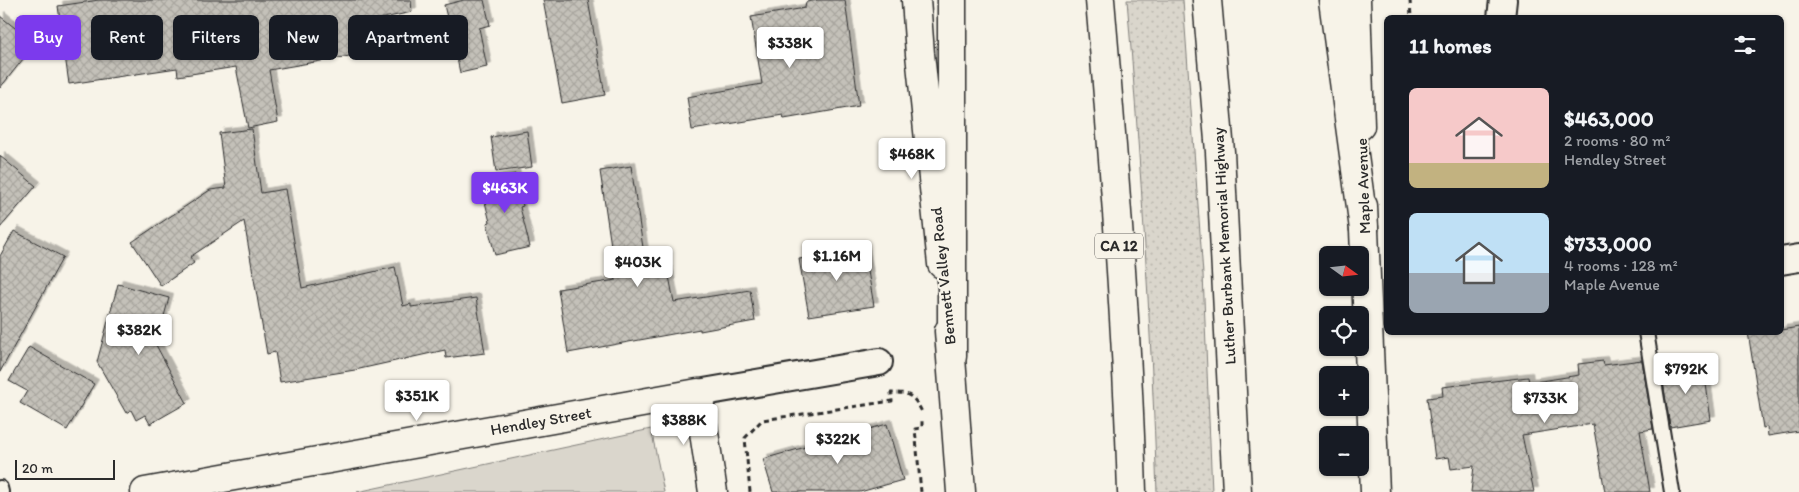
<!DOCTYPE html>
<html lang="en">
<head>
<meta charset="utf-8">
<style>
  body { margin:0; font-family:Itim,sans-serif; background:#242831; color:#f1f3f6; height:100vh; display:flex; flex-direction:column; font-size:19px; white-space:nowrap }
  * { box-sizing:border-box; margin:0 }
  p { font-size:16px; color:#9ea1a6 }
  .icon { flex:none; width:28px; height:28px; fill:none; stroke:currentColor; stroke-width:2; stroke-linecap:round; stroke-linejoin:round }
  .map { position:relative; flex:1; overflow:hidden }
  .side { position:absolute; left:1384px; top:15px; width:400px; height:320px; display:flex; flex-direction:column; background:#171b24; border-radius:8px; box-shadow:0 1px 4px #0004 }
  .side>* { flex:none }
  .top-card { position:absolute; left:15px; top:15px; width:475px; height:45px; display:flex; gap:10px }
  .needle { width:32px; rotate:105deg }
  .controls { position:absolute; left:1319px; top:246px; display:grid; gap:10px }
  .controls a { display:grid; place-items:center; width:50px; height:50px; border-radius:8px; background:#171b24; box-shadow:0 1px 4px #0004; font-size:25px }
  .scale { position:absolute; left:15px; bottom:12px; width:100px; box-sizing:border-box; padding-left:5px; border:2px solid #2b2b2b; border-top:0; font-size:14px; line-height:18px; white-space:nowrap; color:#2b2b2b; -webkit-text-stroke:4px #f7f3e8; paint-order:stroke }
  .price { position:absolute; translate:-50% -42px; padding:0 11px; border-radius:5px; background:#fff; color:#222; font-size:16px; line-height:32px; filter:drop-shadow(0 1px 2px #0008) }
  .price::after { content:''; position:absolute; left:50%; top:30px; width:15px; height:11px; margin-left:-8px; background:inherit; clip-path:polygon(0 0,100% 0,50% 100%) }
  .price.selected { background:#7c3aed; color:#fff }
  ul { padding:0; list-style:none }
  li { display:flex; align-items:center; gap:15px; height:125px; padding:0 25px }
  li span { display:grid; place-items:center; flex:none; width:140px; height:100px; border-radius:8px; color:#555 }
  li>.icon { margin-inline-start:auto }
  span .icon { width:60px; height:60px; fill:#fffc; stroke-width:1 }
  li b { font-size:21px }
  h2 { display:flex; justify-content:space-between; align-items:center; height:60px; padding:0 25px; font-size:21px }
  .pill { padding:0 18px; border-radius:8px; background:#171b24; box-shadow:0 1px 4px #0004; font-size:18px; line-height:45px }
  .pill.selected { background:#7c3aed; color:#fff }
  .map>svg:first-child { display:block }
</style>
</head>
<body>
<div class="map">
<svg width="1799" height="492" viewBox="0 0 1799 492">
  <defs>
    <pattern id="grass-dots" width="8" height="8" patternUnits="userSpaceOnUse" patternTransform="scale(1.25)"><rect width="8" height="8" fill="#dad6cc"/><path d="M2 2h.1M6 6h.1" fill="none" stroke="#bbb8af" stroke-width="1.8" stroke-linecap="round"/></pattern>
    <pattern id="building-cross-hatch" width="8" height="8" patternUnits="userSpaceOnUse" patternTransform="scale(1.25)"><rect width="8" height="8" fill="#c4c1b9"/><path d="M0 0l8 8M0 8l8-8" fill="none" stroke="#a9a69f"/></pattern>
    <filter id="shadow"><feDropShadow dx="4.5" dy="-4.5" stdDeviation="0" flood-color="#0004"/></filter>
  </defs>
  <rect width="100%" height="100%" fill="#f7f3e8"/>
  <filter id="ink" filterUnits="userSpaceOnUse"><feTurbulence type="fractalNoise" baseFrequency=".02" numOctaves="2"/><feDisplacementMap in="SourceGraphic" scale="10" xChannelSelector="R" yChannelSelector="G"/><feConvolveMatrix kernelMatrix="1 2 1 2 8 2 1 2 1" color-interpolation-filters="sRGB"/></filter>
  <g filter="url(#ink)">
    <path fill="url(#grass-dots)" stroke="#82807c" d="M1127,0H1183L1203,274L1212,492H1157C1151,328 1141,164 1127,0Z"/>
    <path fill="#dad6cc" stroke="#82807c" d="M651,429L664,492H357Z"/>
    <g fill="url(#building-cross-hatch)" stroke="#2b2b2b" filter="url(#shadow)">
      <path d="M99,0H411L412,12L356,24L361,54L269,70L278,122L248,128L236,67L178,76L177,68L69,84L58,6Z"/>
      <path d="M464,0H484L490,25L479,28L487,67L460,73L452,34H451L444,5Z"/>
      <path d="M543,0H588L605,95L562,103Z"/>
      <path d="M818,0H845L859,106L784,119L783,115L692,130L687,97L762,84L751,17L805,8L806,2Z"/>
      <path d="M0,16L35,44L0,88Z"/>
      <path d="M252,129L261,193L285,189L302,288L395,267L403,306L411,304V307L476,298L485,353L446,358L445,350L355,370L280,382L275,352L267,354L244,221L190,257L194,263L161,286L132,242L210,190L226,188L219,133Z"/>
      <path d="M527,131L532,167L496,172L491,137Z"/>
      <path d="M0,156L36,186L0,228Z"/>
      <path d="M631,166L647,275L668,271L674,302L750,290L755,321L700,331V329L568,353L558,289L616,280L600,171Z"/>
      <path d="M515,174L523,206L520,207L530,247L495,255L487,223L490,222L480,182Z"/>
      <path d="M14,231L63,257L0,372V256Z"/>
      <path d="M864,248L874,306L809,316L799,259Z"/>
      <path d="M118,284L169,298L156,345L187,403L150,424L145,415L136,420L131,410L126,413L97,362Z"/>
      <path d="M1799,327V431L1768,436L1767,427L1763,428L1748,332H1781V330Z"/>
      <path d="M29,347L94,384L67,430L20,403L27,391L9,381Z"/>
      <path d="M1642,360L1653,429L1640,431L1650,492H1605L1593,424L1522,435L1534,492H1471L1474,466L1451,469L1449,457L1435,459L1427,398L1443,396L1442,387L1528,377L1529,383L1579,375L1578,364L1603,361L1604,365Z"/>
      <path d="M1693,364L1694,371L1704,370L1711,420L1670,427L1661,368Z"/>
      <path d="M887,424L903,480L860,492H773L763,459Z"/>
    </g>
    <g fill="none" stroke-linecap="round" stroke-linejoin="round">
      <defs>
        <g id="lane">
          <path d="M1646,332L1672,492"/>
          <path d="M0,488L1,492"/>
        </g>
        <g id="street">
          <path d="M1501,18L1503,0"/>
          <path d="M1781,261L1799,258"/>
          <path d="M698,393L879,362"/>
        </g>
        <g id="secondary">
          <path d="M916,0L920,54L942,264"/>
          <path d="M1356,0L1360,126"/>
          <path d="M1363,206L1375,492"/>
          <path d="M949,331L961,492"/>
          <path d="M145,492L698,393L713,492"/>
        </g>
        <g id="highway">
          <path d="M1100,0C1114,164 1127,328 1132,492"/>
          <path d="M1207,0L1220,152L1237,492"/>
          <path d="M1333,0L1364,229"/>
          <path d="M952,356V0"/>
        </g>
      </defs>
      <use href="#lane" stroke="#2b2b2b" stroke-width="18"/>
      <use href="#street" stroke="#2b2b2b" stroke-width="30"/>
      <use href="#secondary" stroke="#2b2b2b" stroke-width="31"/>
      <use href="#highway" stroke="#2b2b2b" stroke-width="31"/>
      <g stroke="#2b2b2b" stroke-width="3" stroke-dasharray="5 4" stroke-linecap="butt">
        <path d="M1410,0L1411,18"/>
        <path d="M750,492L745,438L762,420L892,401L891,393C909,392 914,396 922,412"/>
        <path d="M921,492L915,429L922,428V421"/>
      </g>
      <use href="#lane" stroke="#f7f3e8" stroke-width="14"/>
      <use href="#street" stroke="#f7f3e8" stroke-width="26"/>
      <use href="#secondary" stroke="#f7f3e8" stroke-width="28"/>
      <use href="#highway" stroke="#f7f3e8" stroke-width="28"/>
    </g>
  </g>
  <g text-anchor="middle" dominant-baseline="central" stroke-width="4" stroke-linejoin="round" paint-order="stroke">
    <rect fill="#f7f3e8" stroke="#686764" stroke-width="1" x="1095" y="233.5" width="48" height="25" rx="4"/>
    <g font-size="15" font-weight="bold" fill="#2b2b2b">
      <text x="1119" y="246">CA 12</text>
    </g>
    <g font-size="16" fill="#2b2b2b" stroke="#f7f3e8">
      <text transform="translate(1363 186) rotate(-92)">Maple Avenue</text>
      <text transform="translate(1224 246) rotate(-93)">Luther Burbank Memorial Highway</text>
      <text transform="translate(943 276) rotate(-96)">Bennett Valley Road</text>
      <text transform="translate(541 421) rotate(-10)">Hendley Street</text>
    </g>
  </g>
</svg>
<div class="controls">
<a><svg class="needle" viewBox="-14 -14 28 28"><path d="M0-13l5 13h-10z" fill="#e53935"/><path d="M0 13l5-13h-10z" fill="#9ea1a6"/></svg></a>
<a><svg class="icon" aria-label="locate" viewBox="0 0 24 24"><circle cx="12" cy="12" r="6"/><path d="M12 2v4M12 18v4M2 12h4M18 12h4"/></svg></a>
<a>+</a>
<a>−</a>
</div>
<div class="scale">20 m</div>
<b class="price" style="left:790px;top:69px">$338K</b>
<b class="price" style="left:912px;top:180px">$468K</b>
<b class="price selected" style="left:505px;top:214px">$463K</b>
<b class="price" style="left:837px;top:282px">$1.16M</b>
<b class="price" style="left:638px;top:288px">$403K</b>
<b class="price" style="left:139px;top:356px">$382K</b>
<b class="price" style="left:1686px;top:395px">$792K</b>
<b class="price" style="left:417px;top:422px">$351K</b>
<b class="price" style="left:1545px;top:424px">$733K</b>
<b class="price" style="left:684px;top:446px">$388K</b>
<b class="price" style="left:838px;top:465px">$322K</b>
<div class="top-card">
<a class="pill selected">Buy</a>
<a class="pill">Rent</a>
<a class="pill">Filters</a>
<a class="pill">New</a>
<a class="pill">Apartment</a>
</div>
<section class="side">
<h2>11 homes<svg class="icon" aria-label="filters" viewBox="0 0 24 24"><path d="M4 7h16M4 17h16"/><circle cx="9" cy="7" r="2"/><circle cx="15" cy="17" r="2"/></svg></h2>
<ul>
<li><span style="background:linear-gradient(#f6c9c9 75%,#c2b280 0)"><svg class="icon" aria-label="home" viewBox="0 0 24 24"><path d="M3 11l9-7 9 7M6 9v11h12V9"/></svg></span><div><b>$463,000</b><p>2 rooms · 80 m²</p><p>Hendley Street</p></div></li>
<li><span style="background:linear-gradient(#bfe0f5 60%,#9aa5b1 0)"><svg class="icon" aria-label="home" viewBox="0 0 24 24"><path d="M3 11l9-7 9 7M6 9v11h12V9"/></svg></span><div><b>$733,000</b><p>4 rooms · 128 m²</p><p>Maple Avenue</p></div></li>
</ul>
</section>
</div>
</body>
</html>
